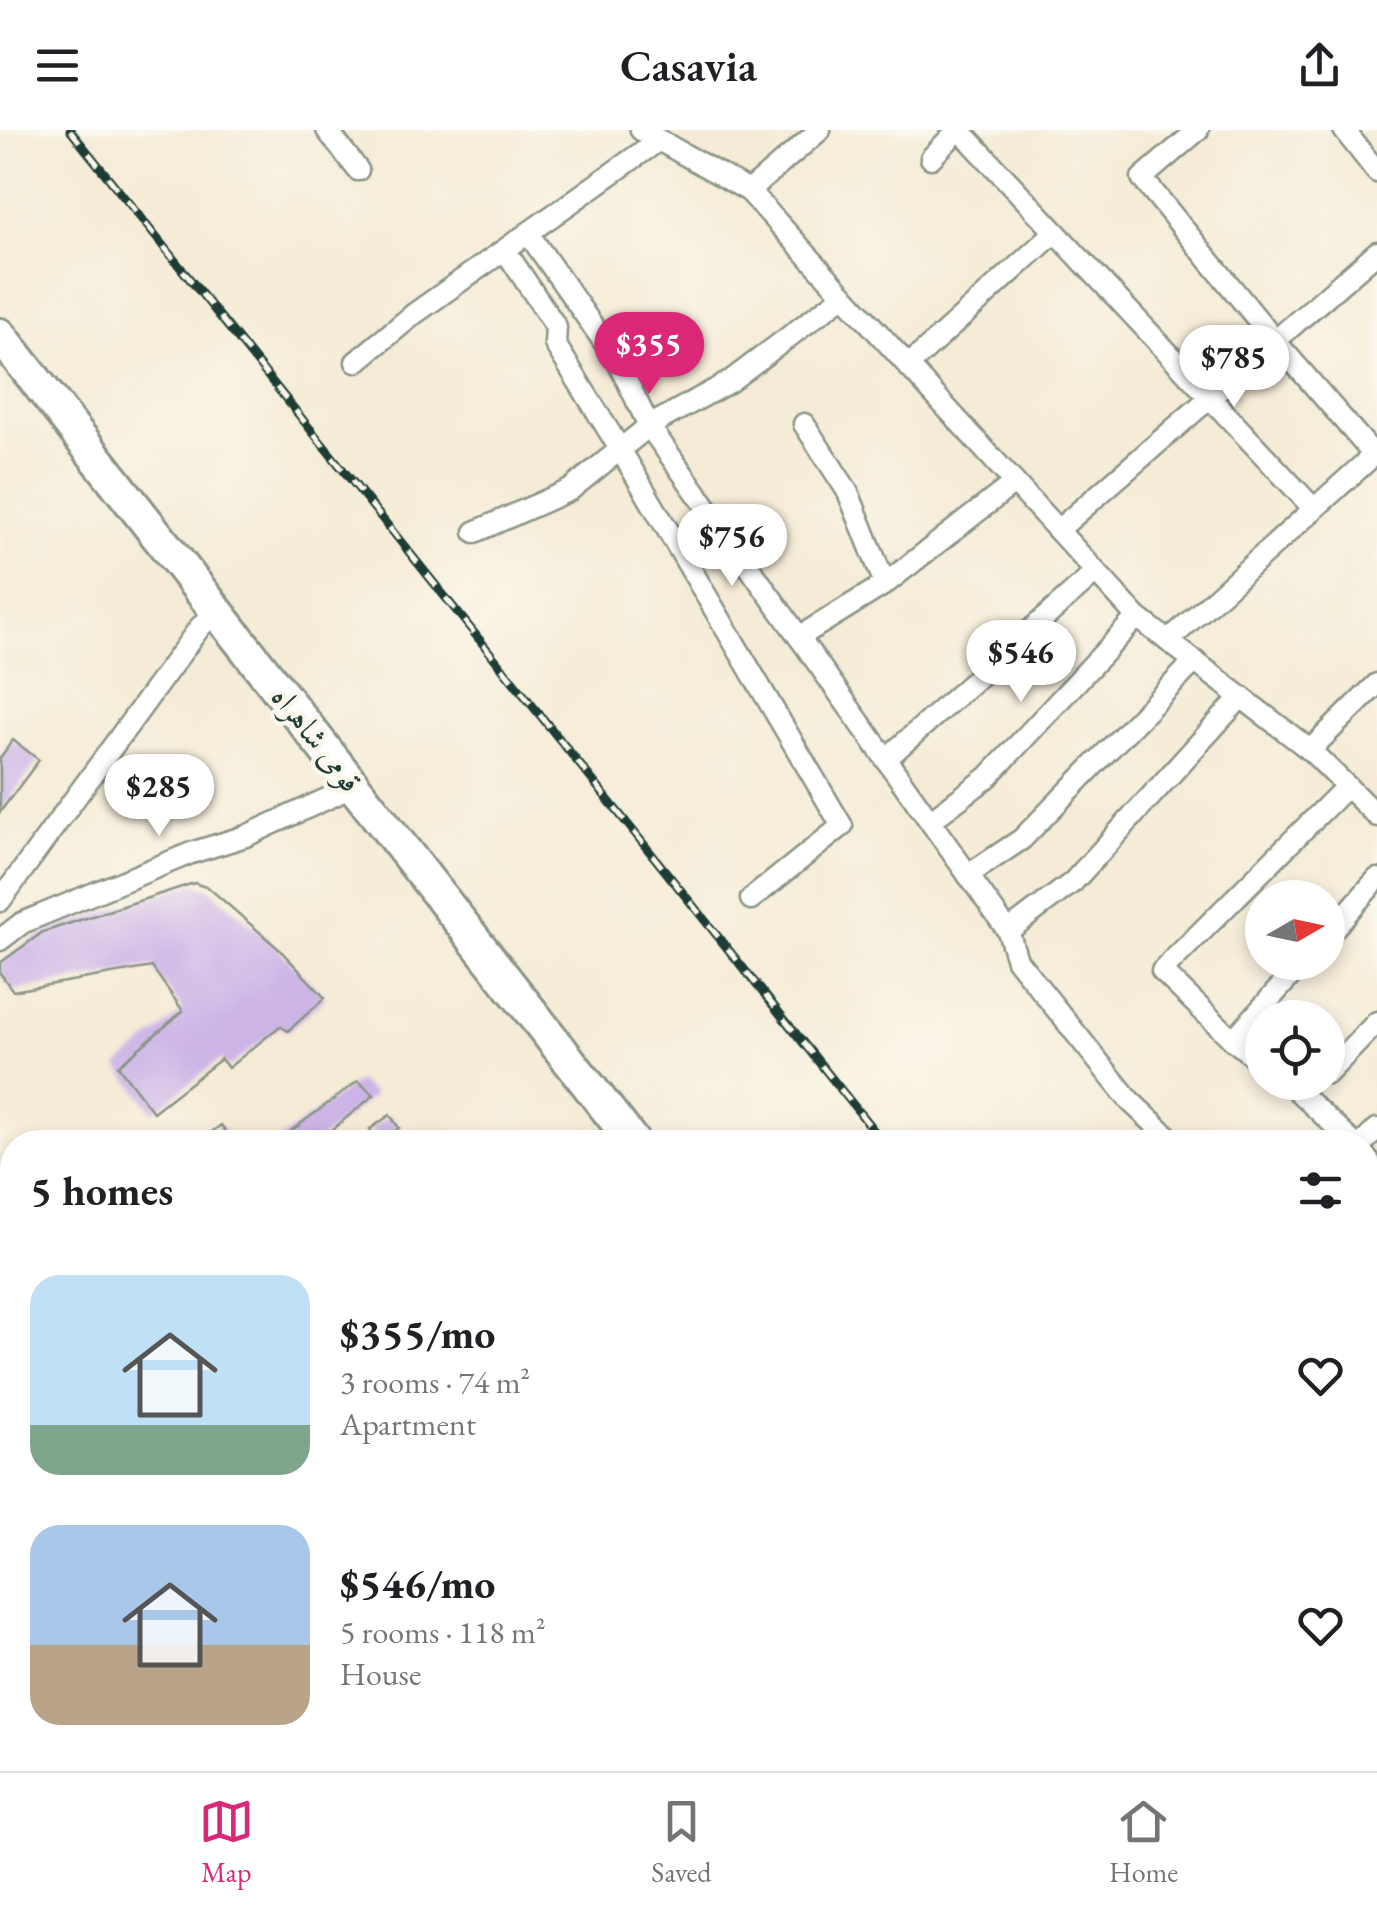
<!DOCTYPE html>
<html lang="en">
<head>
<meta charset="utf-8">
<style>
  body { margin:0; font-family:"EB Garamond",Amiri,serif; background:#f2f2f2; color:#202124; height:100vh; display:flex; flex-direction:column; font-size:38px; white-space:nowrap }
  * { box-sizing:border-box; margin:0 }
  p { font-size:32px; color:#757577 }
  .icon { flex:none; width:55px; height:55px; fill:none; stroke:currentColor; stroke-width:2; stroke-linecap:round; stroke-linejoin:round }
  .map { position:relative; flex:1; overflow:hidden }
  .drawer { position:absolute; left:0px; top:1000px; width:1378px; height:642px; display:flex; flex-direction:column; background:#fff; border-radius:40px 40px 0 0; box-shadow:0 5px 15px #0003 }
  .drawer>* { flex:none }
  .needle { width:65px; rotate:81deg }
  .controls { position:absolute; left:1245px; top:750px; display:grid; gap:20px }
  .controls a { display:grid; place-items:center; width:100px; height:100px; border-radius:50%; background:#fff; box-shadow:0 5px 15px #0003; font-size:50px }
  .price { position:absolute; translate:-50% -85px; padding:0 22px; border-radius:35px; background:#fff; color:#222; font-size:32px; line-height:65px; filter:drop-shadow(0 2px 5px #0008) }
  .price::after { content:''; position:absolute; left:50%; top:60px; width:30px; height:22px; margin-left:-15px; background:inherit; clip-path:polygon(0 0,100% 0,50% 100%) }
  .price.current { background:#db2777; color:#fff }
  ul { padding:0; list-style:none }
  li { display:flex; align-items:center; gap:30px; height:250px; padding:0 30px }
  li span { display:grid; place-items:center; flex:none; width:280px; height:200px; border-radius:30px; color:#555 }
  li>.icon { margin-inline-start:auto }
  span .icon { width:120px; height:120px; fill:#fffc; stroke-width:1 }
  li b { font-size:42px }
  h2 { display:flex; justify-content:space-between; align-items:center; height:120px; padding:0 30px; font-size:42px }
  header { display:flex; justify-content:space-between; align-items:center; height:130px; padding:0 30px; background:#fff; font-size:45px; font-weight:600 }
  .menu { display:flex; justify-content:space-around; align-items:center; height:140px; border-top:2px solid #e0e0e0; background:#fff; font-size:28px; color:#757577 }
  .menu a { display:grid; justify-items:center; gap:5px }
  .menu .current { color:#db2777 }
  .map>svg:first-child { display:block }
</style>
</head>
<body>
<header><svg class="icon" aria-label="menu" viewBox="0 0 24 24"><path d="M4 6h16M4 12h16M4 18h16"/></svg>Casavia<svg class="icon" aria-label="share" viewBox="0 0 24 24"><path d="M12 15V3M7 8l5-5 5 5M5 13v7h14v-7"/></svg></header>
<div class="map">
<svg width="1377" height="1641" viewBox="0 0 1377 1641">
  <rect width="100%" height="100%" fill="#fbf7ec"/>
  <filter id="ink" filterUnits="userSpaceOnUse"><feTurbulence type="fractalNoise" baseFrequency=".01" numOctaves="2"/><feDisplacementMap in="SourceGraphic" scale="20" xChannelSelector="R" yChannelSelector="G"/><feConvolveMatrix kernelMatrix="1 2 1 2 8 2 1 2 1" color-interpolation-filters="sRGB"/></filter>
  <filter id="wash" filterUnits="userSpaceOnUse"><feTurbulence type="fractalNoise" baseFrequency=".0048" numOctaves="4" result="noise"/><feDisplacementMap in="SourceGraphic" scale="40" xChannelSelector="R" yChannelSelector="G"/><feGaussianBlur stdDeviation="2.25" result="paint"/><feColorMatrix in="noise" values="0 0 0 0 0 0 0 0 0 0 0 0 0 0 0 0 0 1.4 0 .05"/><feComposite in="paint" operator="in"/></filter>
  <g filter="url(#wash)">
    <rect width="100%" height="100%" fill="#f5ebd6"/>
    <g id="blocks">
      <g fill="#ccb4e7">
        <path d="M13,610L39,630L0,682V628Z"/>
        <path d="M194,753L209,758L280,820L325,868L288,901L280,896L228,938L221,929L153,982L118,936L183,881L152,837L13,861L0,843V833L43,802Z"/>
        <path d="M358,951L374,965L317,1012H276Z"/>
        <path d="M390,985L399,998L379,1012L370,999Z"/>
        <path d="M221,995L234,1012H199Z"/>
      </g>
    </g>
  </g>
  <g filter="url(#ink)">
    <use href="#blocks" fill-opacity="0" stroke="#8a9485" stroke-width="2.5"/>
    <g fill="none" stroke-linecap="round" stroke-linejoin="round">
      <defs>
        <g id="minor">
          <path d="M327,0L358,40"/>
          <path d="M641,0L749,61L1137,487L1310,620L1377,686"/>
          <path d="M960,0L1314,379"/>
          <path d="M1198,0L1142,48L1276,212L1374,325"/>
          <path d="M1344,0L1377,42"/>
          <path d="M931,28L958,0"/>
          <path d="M749,61L820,0"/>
          <path d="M528,103L618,232L649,296L1008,801L1017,830L1130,971L1174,1012"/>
          <path d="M505,120L556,197L555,214L620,319L842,696L751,769"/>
          <path d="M356,232L414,184L659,10"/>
          <path d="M908,236L1054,103"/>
          <path d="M804,294L848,362L885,454"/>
          <path d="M1058,400L1377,122"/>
          <path d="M475,402L570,360L649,296L729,252L844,165"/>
          <path d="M799,507L885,454L1014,353"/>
          <path d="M1168,511L1377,322"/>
          <path d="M1310,620L1377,554"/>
          <path d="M886,629L1096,442"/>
          <path d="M930,691L988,647L1137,487"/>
          <path d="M968,745L1022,709L1195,531"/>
          <path d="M0,771L200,497L217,482"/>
          <path d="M1008,801L1073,752L1241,567"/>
          <path d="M1328,805L1377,749"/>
          <path d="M0,810L22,793L191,723L246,706L335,665L351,653"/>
          <path d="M1233,910L1303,832"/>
          <path d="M1262,933L1233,910L1162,841L1347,656"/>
          <path d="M1328,943L1377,892"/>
          <path d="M1288,952L1352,1012"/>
          <path d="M1364,1012L1377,999"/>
          <path d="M1365,1027L1377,1041"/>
          <path d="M1365,1078L1377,1077"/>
          <path d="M1365,1279L1377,1270"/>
          <path d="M1365,1549L1377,1539"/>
        </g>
        <g id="trunk">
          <path d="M0,205L633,1012"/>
          <path d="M1093,1630L1102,1641"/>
        </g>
      </defs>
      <use href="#minor" stroke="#8a9485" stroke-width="25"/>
      <use href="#trunk" stroke="#8a9485" stroke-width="38"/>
      <use href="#minor" stroke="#fff" stroke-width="20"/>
      <use href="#trunk" stroke="#fff" stroke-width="32"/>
      <defs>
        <g id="rail">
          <path d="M70,0L883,1012"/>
          <path d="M1365,1594L1377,1609"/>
        </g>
      </defs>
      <use href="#rail" stroke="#1f3d34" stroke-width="9"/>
      <use href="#rail" stroke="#fbf7ec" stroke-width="5" stroke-dasharray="15" stroke-linecap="butt"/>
    </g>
  </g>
  <g text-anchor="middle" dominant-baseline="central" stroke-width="9" stroke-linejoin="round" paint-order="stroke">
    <g font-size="32" fill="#1f3d34" stroke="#fbf7ec">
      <text transform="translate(317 609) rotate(52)">قومی شاہراہ</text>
    </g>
  </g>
</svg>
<div class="controls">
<a><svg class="needle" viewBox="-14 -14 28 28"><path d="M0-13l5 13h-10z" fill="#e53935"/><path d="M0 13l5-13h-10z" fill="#757577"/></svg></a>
<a><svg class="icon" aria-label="locate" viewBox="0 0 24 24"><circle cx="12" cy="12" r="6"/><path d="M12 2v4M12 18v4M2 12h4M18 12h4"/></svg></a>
</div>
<b class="price current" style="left:649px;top:267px">$355</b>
<b class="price" style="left:1234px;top:280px">$785</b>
<b class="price" style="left:732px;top:459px">$756</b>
<b class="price" style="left:1021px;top:575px">$546</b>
<b class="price" style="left:159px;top:709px">$285</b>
<section class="drawer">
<h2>5 homes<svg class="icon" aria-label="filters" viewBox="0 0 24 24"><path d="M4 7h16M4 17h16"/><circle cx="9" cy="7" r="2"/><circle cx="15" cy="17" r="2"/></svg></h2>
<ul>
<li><span style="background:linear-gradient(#bfe0f5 75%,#7fa58c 0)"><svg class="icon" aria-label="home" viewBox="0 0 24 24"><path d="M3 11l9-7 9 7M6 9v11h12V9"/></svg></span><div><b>$355/mo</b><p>3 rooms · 74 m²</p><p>Apartment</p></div><svg class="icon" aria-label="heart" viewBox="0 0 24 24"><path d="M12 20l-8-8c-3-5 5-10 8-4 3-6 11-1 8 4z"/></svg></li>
<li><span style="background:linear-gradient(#a9c7e8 60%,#b9a48a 0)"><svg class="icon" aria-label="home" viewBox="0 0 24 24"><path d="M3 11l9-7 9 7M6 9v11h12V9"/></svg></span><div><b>$546/mo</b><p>5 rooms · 118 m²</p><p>House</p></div><svg class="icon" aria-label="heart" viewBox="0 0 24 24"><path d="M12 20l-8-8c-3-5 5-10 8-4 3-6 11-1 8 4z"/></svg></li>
</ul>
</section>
</div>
<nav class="menu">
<a class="current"><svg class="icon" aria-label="map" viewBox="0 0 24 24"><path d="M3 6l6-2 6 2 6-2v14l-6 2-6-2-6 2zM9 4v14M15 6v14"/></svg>Map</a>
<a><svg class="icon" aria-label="saved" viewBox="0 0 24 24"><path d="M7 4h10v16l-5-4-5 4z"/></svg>Saved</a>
<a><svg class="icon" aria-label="home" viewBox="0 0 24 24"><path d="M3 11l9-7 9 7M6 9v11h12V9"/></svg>Home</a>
</nav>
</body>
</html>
